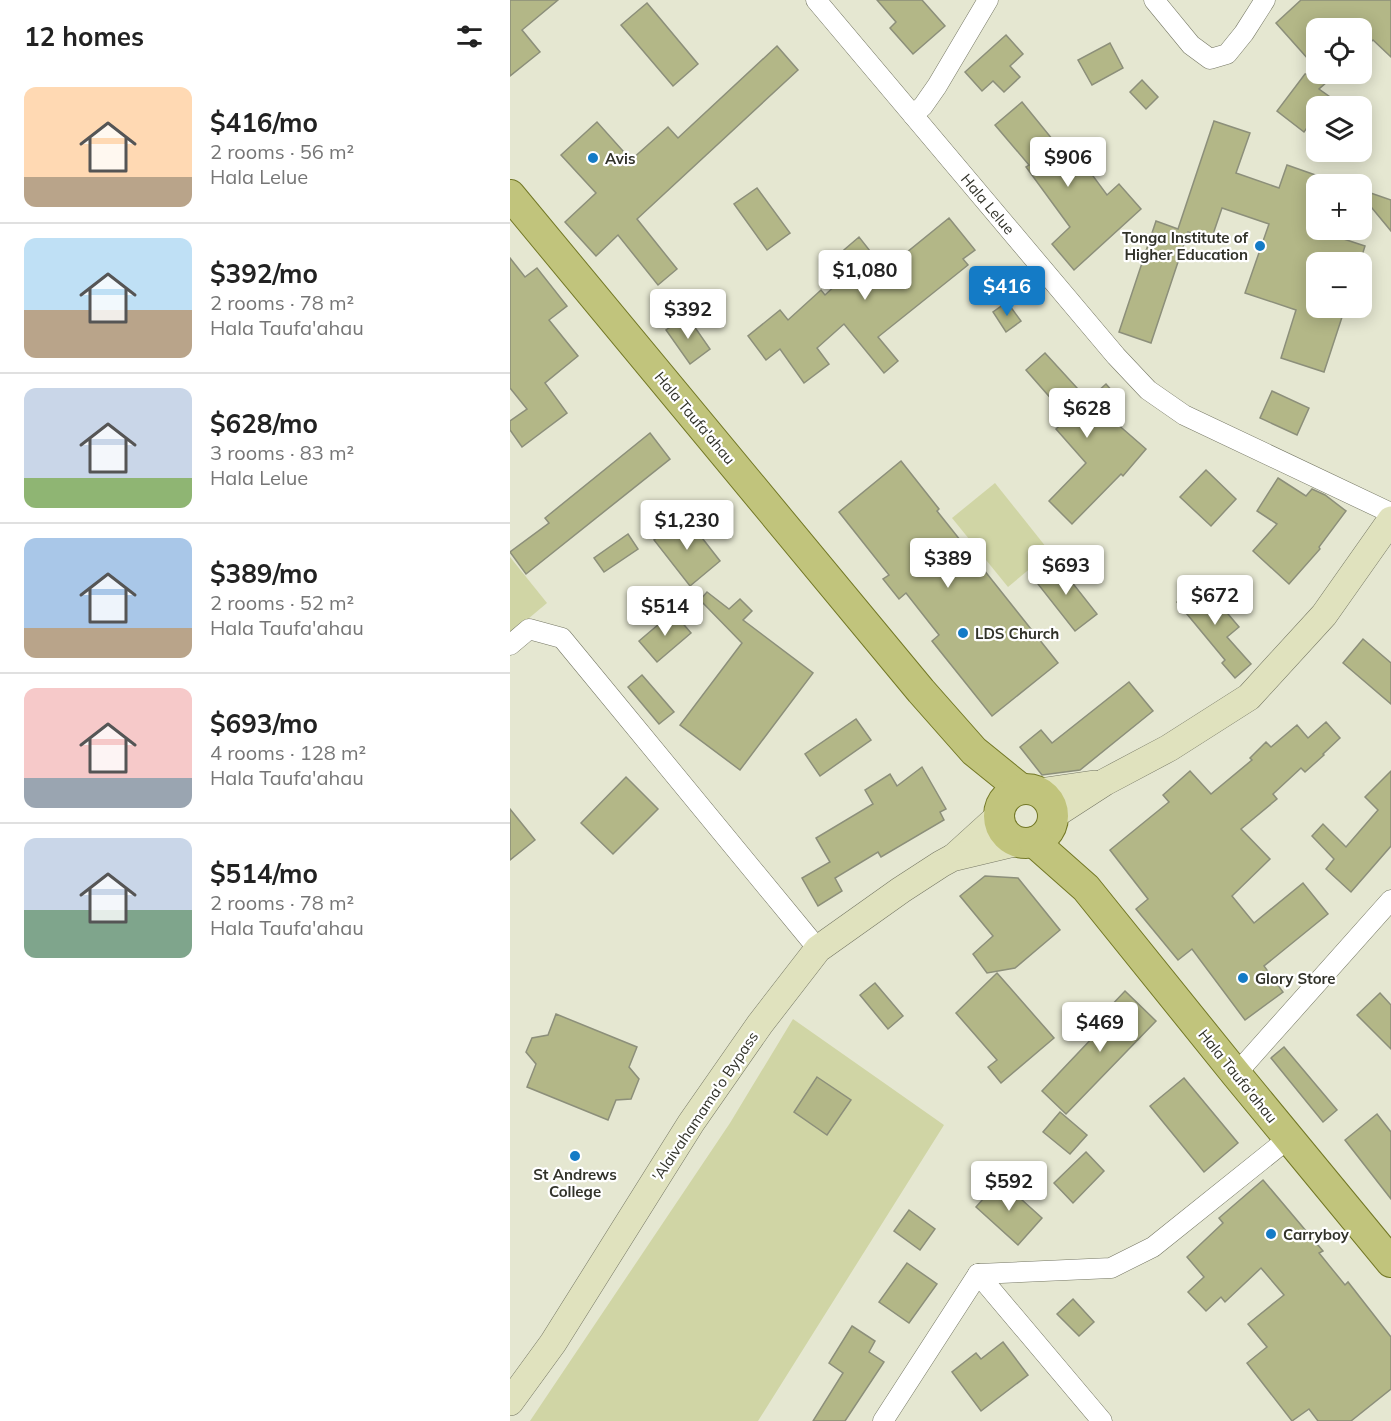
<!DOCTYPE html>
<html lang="en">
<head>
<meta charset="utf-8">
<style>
  body { margin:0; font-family:Mulish,sans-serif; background:#f2f2f2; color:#222; height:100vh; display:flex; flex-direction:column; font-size:22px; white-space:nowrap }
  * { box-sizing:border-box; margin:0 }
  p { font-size:20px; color:#767676 }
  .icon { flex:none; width:33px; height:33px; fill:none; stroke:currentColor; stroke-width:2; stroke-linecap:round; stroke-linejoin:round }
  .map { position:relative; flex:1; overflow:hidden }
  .side { display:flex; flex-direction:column; background:#fff; width:510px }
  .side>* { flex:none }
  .tools { position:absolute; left:796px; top:18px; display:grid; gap:12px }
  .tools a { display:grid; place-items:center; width:66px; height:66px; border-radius:12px; background:#fff; box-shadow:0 3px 15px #0003; font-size:30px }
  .price { position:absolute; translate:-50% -51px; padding:0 14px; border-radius:6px; background:#fff; color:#222; font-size:20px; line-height:39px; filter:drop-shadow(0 2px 3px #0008) }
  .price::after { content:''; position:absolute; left:50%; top:36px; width:18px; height:14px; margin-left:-9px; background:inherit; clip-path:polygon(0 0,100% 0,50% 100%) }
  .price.selected { background:#147bc6; color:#fff }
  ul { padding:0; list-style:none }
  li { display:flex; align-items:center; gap:18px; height:150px; padding:0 24px }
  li+li { border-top:2px solid #e0e0e0 }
  li span { display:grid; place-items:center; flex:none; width:168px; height:120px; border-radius:12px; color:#555 }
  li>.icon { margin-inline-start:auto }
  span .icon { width:72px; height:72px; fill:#fffc; stroke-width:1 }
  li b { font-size:26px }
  h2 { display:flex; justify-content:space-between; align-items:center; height:72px; padding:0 24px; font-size:26px }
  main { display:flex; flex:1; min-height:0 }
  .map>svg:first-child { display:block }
</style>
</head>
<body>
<main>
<section class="side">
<h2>12 homes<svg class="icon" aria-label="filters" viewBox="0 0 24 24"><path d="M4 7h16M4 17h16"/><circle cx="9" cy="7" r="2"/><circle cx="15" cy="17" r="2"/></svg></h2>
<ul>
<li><span style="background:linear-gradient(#ffd9b3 75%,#b9a48a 0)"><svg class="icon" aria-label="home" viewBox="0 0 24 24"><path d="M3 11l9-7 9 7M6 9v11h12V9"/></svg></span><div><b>$416/mo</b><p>2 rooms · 56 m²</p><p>Hala Lelue</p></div></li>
<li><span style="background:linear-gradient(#bfe0f5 60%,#b9a48a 0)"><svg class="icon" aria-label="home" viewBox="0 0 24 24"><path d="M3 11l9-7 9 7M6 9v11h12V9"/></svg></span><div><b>$392/mo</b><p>2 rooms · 78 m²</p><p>Hala Taufa'ahau</p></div></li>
<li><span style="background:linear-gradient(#c9d6e8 75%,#8fb573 0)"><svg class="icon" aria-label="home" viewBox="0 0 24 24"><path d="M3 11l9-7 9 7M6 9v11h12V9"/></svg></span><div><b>$628/mo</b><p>3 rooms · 83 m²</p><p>Hala Lelue</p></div></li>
<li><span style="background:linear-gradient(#a9c7e8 75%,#b9a48a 0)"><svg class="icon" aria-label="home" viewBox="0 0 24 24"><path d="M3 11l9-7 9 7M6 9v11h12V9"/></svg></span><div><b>$389/mo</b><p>2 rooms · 52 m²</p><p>Hala Taufa'ahau</p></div></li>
<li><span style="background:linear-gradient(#f6c9c9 75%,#9aa5b1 0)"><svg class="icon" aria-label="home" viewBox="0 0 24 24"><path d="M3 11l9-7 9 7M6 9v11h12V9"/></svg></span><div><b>$693/mo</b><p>4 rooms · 128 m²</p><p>Hala Taufa'ahau</p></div></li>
<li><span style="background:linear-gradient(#c9d6e8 60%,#7fa58c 0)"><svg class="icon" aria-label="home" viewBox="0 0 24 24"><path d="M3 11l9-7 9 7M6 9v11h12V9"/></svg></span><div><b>$514/mo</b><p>2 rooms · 78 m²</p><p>Hala Taufa'ahau</p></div></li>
</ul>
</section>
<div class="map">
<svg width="881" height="1421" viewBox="0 0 881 1421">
  <rect width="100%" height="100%" fill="#e5e7d1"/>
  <g fill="#d0d5a5">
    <path d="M485,483L540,552L498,587L442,518Z"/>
    <path d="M0,557L37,603L0,634Z"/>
    <path d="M283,1019L434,1125L248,1421H20L220,1123Z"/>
  </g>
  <g fill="#b3b787" stroke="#8c8f7a" stroke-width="1.5">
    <path d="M0,0H48L12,30L30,52L0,76Z"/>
    <path d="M367,0H412L435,26L403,54L380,28L386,22Z"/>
    <path d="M791,0H881V57L863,40L852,50V28H807V69L766,23Z"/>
    <path d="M137,3L188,64L163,86L111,25Z"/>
    <path d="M496,35L513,54L500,66L510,77L494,92L483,81L472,91L455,72Z"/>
    <path d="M600,43L613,68L582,85L568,60Z"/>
    <path d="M267,46L288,70L127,219L167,269L148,285L108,235L86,256L55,222L86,193L51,155L87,122L121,160L158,127L168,138Z"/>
    <path d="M795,74H826L809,89L820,97L813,106H807V114L794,132L767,111Z"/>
    <path d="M632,80L648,97L636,109L620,92Z"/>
    <path d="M512,102L547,145L555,138L597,195L609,184L631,209L564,270L542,244L560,227L516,167L519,165L485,125Z"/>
    <path d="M704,121L740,133L726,173L769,188L777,165L814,178L812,184H807V198L797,227L855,246L850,262H807V308H835L814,372L771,358L786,310L735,293L759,224L712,208L701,240L678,232L641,343L609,332L646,221L668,229Z"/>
    <path d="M247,188L280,233L257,250L224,204Z"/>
    <path d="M852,190L881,200V231L852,196Z"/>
    <path d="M439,218L465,250L453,259L458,265L368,337L388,361L374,373L334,324L307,348L319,364L294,383L270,349L256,360L238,336L270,310L278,320L311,290L315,295L341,271L328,255L349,237L375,270Z"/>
    <path d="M0,258L15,277L27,268L57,306L39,320L68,356L35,383L57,413L12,447L0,430V421L17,409L0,388Z"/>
    <path d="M497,302L511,321L496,332L483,312Z"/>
    <path d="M177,316L200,349L180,364L156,330Z"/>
    <path d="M535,353L578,400L596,384L612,402L597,415L636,449L613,476L611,474L562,524L539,501L576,463L546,429L558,418L516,370Z"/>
    <path d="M762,391L799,408L787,435L750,418Z"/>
    <path d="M140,433L160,459L16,574L0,552L39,523L35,518Z"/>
    <path d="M391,461L429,509L427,511L548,663L482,716L422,641L429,635L396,593L389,599L373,579L379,575L329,512Z"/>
    <path d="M696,470L726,499L701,526L670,497Z"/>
    <path d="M768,478L796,496L802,489L815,495L836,511L809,547L810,549L779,584L743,551L767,524L747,511Z"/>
    <path d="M175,516L210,561L180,586L144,540Z"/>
    <path d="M118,534L128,549L94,572L84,558Z"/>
    <path d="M546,562L587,614L565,631L524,579Z"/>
    <path d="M691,582L729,627L717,637L741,664L725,678L712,663L715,660L667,602Z"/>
    <path d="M197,592L219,609L230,599L242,611L233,620L303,673L230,770L170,725L232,643L190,600Z"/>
    <path d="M163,612L181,633L147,662L129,641Z"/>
    <path d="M853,639L881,663V704L833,663Z"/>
    <path d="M132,675L164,712L149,724L118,687Z"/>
    <path d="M619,682L643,711L570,770L532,775L510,747L531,730L542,743Z"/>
    <path d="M346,719L361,740L310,776L295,754Z"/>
    <path d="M816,722L830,738L813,754L814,755L795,772L791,768L763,794L767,799L731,829L760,859L722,896L744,923L793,883L818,914L754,966L773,992L735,1020L682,949L668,960L626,909L638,899L600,850L659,802L653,795L680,771L701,794L742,760L740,758L756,742L761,747L787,725L798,738Z"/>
    <path d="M412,767L436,809L430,812L434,820L371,857L368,852L325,878L332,891L308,906L292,878L320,862L306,838L363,804L355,790L380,774L387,786Z"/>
    <path d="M881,771V846L841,892L816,869L824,859L802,836L813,824L836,847L868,810L855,797Z"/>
    <path d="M116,777L148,809L103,854L71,823Z"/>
    <path d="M0,809L25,840L0,860Z"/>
    <path d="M475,876L508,878L550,930L505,968L477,973L463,954L483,936L450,896Z"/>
    <path d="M487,973L544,1038L491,1083L478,1067L487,1060L446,1013Z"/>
    <path d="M365,983L393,1016L378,1029L350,995Z"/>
    <path d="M615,991L646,1021L556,1114L532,1091L604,1015L598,1009Z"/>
    <path d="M870,993L881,1005V1049L847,1015Z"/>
    <path d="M46,1014L127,1047L119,1067L129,1079L121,1099L106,1100L98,1120L17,1087L26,1064L16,1052L22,1038L38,1035Z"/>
    <path d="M774,1047L827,1110L813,1122L761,1058Z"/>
    <path d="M307,1077L341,1100L317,1135L284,1112Z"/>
    <path d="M674,1078L728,1143L694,1172L640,1106Z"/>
    <path d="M550,1112L577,1135L560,1154L533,1132Z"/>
    <path d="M867,1114L881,1132V1199L835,1140Z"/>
    <path d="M576,1152L594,1171L563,1203L544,1183Z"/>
    <path d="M490,1180L532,1218L508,1245L466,1207Z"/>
    <path d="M753,1180L813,1251L809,1253L835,1285L838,1282L881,1337V1389L841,1421H808L799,1409L782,1421L737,1363L757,1347L738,1324L774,1295L751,1268L715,1302L711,1297L696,1311L678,1292L694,1277L677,1257L713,1223L709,1218Z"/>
    <path d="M399,1210L425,1229L410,1250L384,1231Z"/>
    <path d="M397,1263L427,1284L399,1323L369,1302Z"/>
    <path d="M563,1299L584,1322L569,1336L547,1314Z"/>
    <path d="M342,1326L365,1341L359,1352L374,1362L335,1421H303L333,1373L319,1363Z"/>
    <path d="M493,1342L518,1375L471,1411L442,1372L466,1353L471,1359Z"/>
  </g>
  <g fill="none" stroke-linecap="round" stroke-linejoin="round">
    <defs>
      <g id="minor">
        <path d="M306,0L606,356L638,390L674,415L881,513"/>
        <path d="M644,0L681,45L700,59L717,54L734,33L755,0"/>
        <path d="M403,115L413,106L427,86L478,0"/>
        <path d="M0,645L19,629L52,638L308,949"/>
        <path d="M726,1074L881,900"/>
        <path d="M468,1274L592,1421"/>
        <path d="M373,1421L468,1274L601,1268L643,1247L779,1138"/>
      </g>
      <g id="secondary">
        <path d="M529,792L584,784"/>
        <path d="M544,815L595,782L659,748L739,697L814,615L881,520"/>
        <path d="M445,856L489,816"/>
        <path d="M0,1402L43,1343L181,1123L250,1024L308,949L391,890L431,864L442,858L508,842"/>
      </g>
      <g id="primary">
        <path d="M0,195L411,691L464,751L511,789"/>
        <circle cx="516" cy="816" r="27"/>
        <path d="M524,842L576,888L726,1074L881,1262"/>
      </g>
    </defs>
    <use href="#minor" stroke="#757764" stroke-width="21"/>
    <use href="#secondary" stroke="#757764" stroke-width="28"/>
    <use href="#primary" stroke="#737826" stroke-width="32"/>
    <use href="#minor" stroke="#fff" stroke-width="20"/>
    <use href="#secondary" stroke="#e0e2be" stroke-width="27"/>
    <use href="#primary" stroke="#c1c47c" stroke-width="30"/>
  </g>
  <g fill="#147bc6" stroke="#fff" stroke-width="2">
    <circle cx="83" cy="158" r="6"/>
    <circle cx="750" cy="246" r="6"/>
    <circle cx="453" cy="633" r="6"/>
    <circle cx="733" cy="978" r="6"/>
    <circle cx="65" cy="1156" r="6"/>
    <circle cx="761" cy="1234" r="6"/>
  </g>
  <g text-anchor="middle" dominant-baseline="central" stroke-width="4.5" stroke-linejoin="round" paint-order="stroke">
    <g font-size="15" font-weight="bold" fill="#313229" stroke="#fff" text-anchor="start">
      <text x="95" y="158">Avis</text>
      <text x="738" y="237" text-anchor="end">Tonga Institute of<tspan x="738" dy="17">Higher Education</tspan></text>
      <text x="465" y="633">LDS Church</text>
      <text x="745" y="978">Glory Store</text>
      <text x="65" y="1174" text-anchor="middle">St Andrews<tspan x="65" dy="17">College</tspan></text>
      <text x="773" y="1234">Carryboy</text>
    </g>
    <g font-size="15" fill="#313229" stroke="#fff">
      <text transform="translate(478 204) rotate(50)">Hala Lelue</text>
      <text transform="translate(185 418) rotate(50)">Hala Taufa'ahau</text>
      <text transform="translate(728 1076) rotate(51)">Hala Taufa'ahau</text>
      <text transform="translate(195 1106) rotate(-56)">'Alaivahamama'o Bypass</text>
    </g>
  </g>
</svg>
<div class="tools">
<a><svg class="icon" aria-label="locate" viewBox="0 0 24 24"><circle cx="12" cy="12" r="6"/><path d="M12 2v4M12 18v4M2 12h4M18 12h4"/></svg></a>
<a><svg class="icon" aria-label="layers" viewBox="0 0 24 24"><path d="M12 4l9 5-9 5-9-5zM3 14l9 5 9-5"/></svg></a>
<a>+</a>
<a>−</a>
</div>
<b class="price" style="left:558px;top:188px">$906</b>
<b class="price" style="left:355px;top:301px">$1,080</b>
<b class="price selected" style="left:497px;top:317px">$416</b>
<b class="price" style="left:178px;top:340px">$392</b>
<b class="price" style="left:577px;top:439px">$628</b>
<b class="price" style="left:177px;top:551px">$1,230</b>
<b class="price" style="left:438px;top:589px">$389</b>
<b class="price" style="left:556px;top:596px">$693</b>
<b class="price" style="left:705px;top:626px">$672</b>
<b class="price" style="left:155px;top:637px">$514</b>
<b class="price" style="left:590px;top:1053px">$469</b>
<b class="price" style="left:499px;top:1212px">$592</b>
</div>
</main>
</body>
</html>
